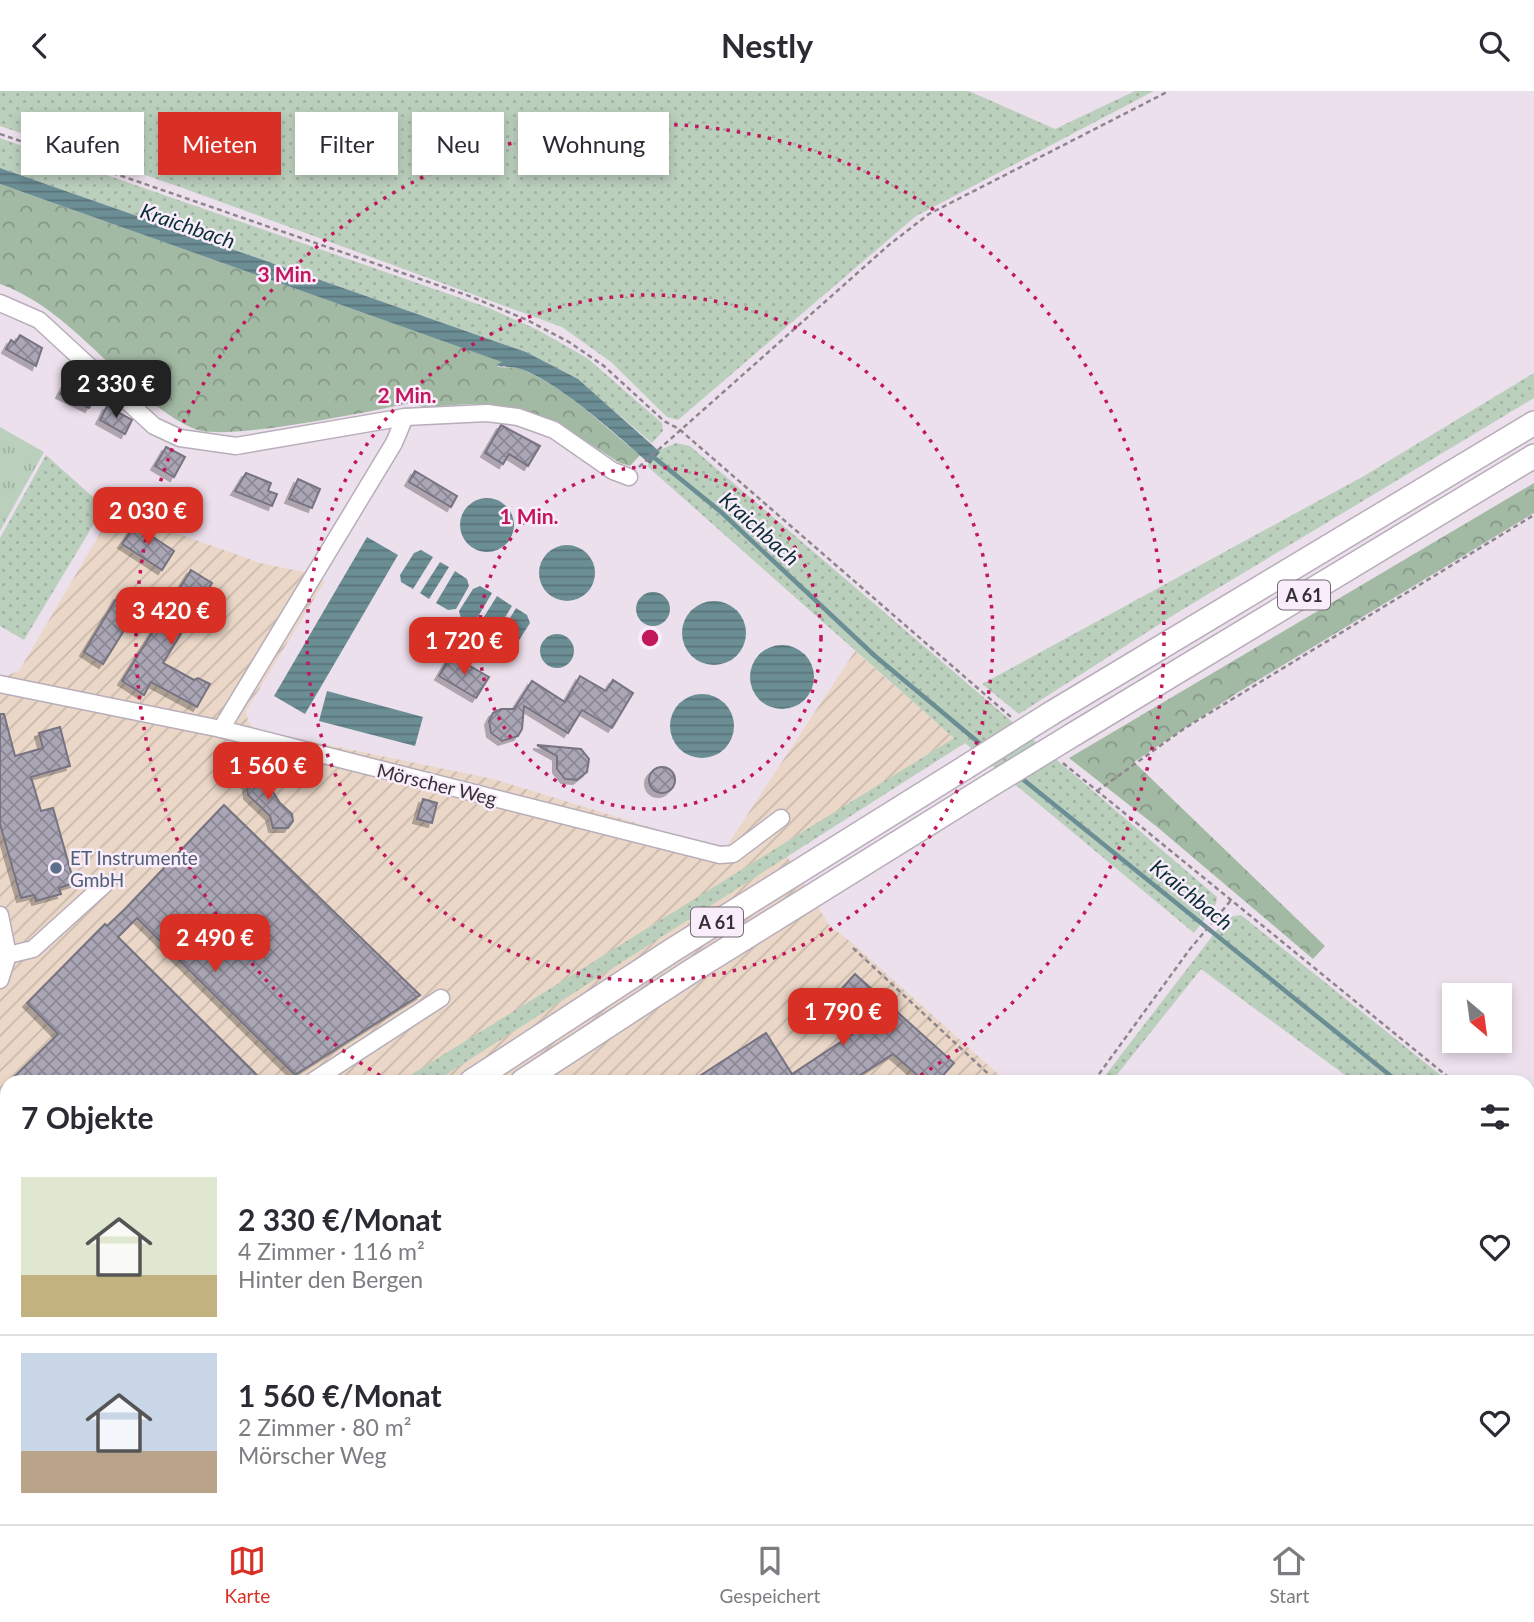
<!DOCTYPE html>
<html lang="de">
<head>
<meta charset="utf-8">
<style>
  body { margin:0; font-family:Lato,sans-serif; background:#f2f2f3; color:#2b2b33; height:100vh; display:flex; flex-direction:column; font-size:26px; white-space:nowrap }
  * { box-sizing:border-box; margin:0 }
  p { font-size:23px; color:#7c7c81 }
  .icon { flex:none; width:38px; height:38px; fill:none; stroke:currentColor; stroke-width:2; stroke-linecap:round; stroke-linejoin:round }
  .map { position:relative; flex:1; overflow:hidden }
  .panel { position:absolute; left:0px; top:984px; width:1535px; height:450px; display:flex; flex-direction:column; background:#fff; border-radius:21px 21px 0 0; box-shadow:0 4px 10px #0003 }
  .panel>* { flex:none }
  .guide { position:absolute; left:21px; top:21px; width:700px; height:63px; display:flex; gap:14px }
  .needle { width:46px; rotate:151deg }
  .tools { position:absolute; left:1442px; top:892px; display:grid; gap:14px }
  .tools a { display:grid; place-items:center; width:70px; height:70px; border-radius:0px; background:#fff; box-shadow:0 4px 10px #0003; font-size:35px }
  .price { position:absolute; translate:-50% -60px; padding:0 16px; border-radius:14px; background:#d93025; color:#fff; font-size:23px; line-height:46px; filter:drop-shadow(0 2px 4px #0008) }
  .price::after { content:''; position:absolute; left:50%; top:42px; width:21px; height:16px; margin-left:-10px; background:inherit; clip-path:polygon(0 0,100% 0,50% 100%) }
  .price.active { background:#222; color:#fff }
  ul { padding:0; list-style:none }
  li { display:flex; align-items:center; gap:21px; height:175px; padding:0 21px }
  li+li { border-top:2px solid #e1e1e2 }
  li span { display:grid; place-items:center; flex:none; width:196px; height:140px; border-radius:0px; color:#555 }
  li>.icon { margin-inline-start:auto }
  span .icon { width:84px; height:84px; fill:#fffc; stroke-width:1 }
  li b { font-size:30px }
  h2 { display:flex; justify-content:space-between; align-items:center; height:84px; padding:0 21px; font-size:30px }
  .chip { padding:0 24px; border-radius:0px; background:#fff; box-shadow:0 4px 10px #0003; font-size:24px; line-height:63px }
  .chip.active { background:#d93025; color:#fff }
  header { display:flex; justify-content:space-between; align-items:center; height:91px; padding:0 21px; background:#fff; font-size:32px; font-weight:700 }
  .menu { display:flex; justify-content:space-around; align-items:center; height:98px; border-top:2px solid #e1e1e2; background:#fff; font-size:19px; color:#7c7c81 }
  .menu a { display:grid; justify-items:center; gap:4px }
  .menu .active { color:#d93025 }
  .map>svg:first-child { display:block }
</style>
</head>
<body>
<header><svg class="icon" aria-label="back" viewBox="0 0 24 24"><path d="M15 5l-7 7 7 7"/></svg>Nestly<svg class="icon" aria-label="search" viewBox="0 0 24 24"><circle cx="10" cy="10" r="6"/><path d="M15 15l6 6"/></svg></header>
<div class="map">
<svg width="1534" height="1433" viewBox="0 0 1534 1433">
  <defs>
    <pattern id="industrial-furrows" width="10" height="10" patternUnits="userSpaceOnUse" patternTransform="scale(1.75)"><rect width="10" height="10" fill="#ead7c7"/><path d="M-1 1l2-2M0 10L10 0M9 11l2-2" fill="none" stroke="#c9b9ac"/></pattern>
    <pattern id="grass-dots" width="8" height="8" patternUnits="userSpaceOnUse" patternTransform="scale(1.75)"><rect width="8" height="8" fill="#bbcfbd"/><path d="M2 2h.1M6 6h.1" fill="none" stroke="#a1b2a3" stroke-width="1.8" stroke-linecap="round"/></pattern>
    <pattern id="forest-crowns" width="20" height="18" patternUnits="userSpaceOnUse" patternTransform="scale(1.75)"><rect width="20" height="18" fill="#a2baa4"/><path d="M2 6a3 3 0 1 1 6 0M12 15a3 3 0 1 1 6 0" fill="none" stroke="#859886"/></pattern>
    <pattern id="park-tufts" width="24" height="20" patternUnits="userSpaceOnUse" patternTransform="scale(1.75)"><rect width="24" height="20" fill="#bbcfbd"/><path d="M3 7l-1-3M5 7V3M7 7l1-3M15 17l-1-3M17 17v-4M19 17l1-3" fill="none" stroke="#a1b2a3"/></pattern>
    <pattern id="water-rules" width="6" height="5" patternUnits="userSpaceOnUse" patternTransform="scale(1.75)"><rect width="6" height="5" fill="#6b8e95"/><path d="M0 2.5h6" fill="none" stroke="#59747a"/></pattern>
    <pattern id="building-cross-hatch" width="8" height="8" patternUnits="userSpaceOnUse" patternTransform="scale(1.75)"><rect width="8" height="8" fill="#aaa6b5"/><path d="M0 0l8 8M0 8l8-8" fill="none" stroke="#8b8894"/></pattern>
    <filter id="shadow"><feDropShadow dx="-4" dy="4" stdDeviation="0" flood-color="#0004"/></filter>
  </defs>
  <rect width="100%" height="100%" fill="#ece0ed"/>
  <path fill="url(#industrial-furrows)" d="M116,415L151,433L260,472L304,481L325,490L246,620L248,630L255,639L493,688L724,759L855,560L954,647L781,755L829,834L852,852L1006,990H7V1426H1528V1384L1534,1387V1433H0V587L19,580Z"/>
  <g fill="url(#grass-dots)">
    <path d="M0,0H969L1055,38L1135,0H1154L916,125L678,329L667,326L611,271L562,236L180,96L0,35Z"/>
    <path d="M0,47L489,217L538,239L587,267L662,332L663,340L652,352L577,288L526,261L0,77Z"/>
    <path d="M1534,282V307L1180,520L1019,623L982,593L1364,385Z"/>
    <path d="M676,352L690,355L1217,806L1216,813L1194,842L965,652L436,990H401L954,647L647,375L660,359Z"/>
    <path d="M46,364L104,416L24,549L0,535V447Z"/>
    <path d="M1241,824L1448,990H1353L1201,878L1112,990H1101L1223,831L1233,825Z"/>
    <path d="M1528,1053L1534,1057V1127L1528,1122Z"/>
  </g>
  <g fill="url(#forest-crowns)">
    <path d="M0,93L503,271L497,275C504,278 511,275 518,277C564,294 603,335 640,364L630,375L620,372L553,329L470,313L423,316L410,312C372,320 225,351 195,338C163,325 136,297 111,274C78,243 43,208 0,193Z"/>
    <path d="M1534,392V422L1237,602L1134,671L1325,855L1313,868L1156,735L1069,667Z"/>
  </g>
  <path fill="url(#park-tufts)" d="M0,336L44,361L0,440Z"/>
  <g fill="url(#water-rules)">
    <path d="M0,77L526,261L578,288L660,361L650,373C619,346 555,287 517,277C510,275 503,277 496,274L502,271L0,93Z"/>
    <circle cx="487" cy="434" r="27"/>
    <path d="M367,446L398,464L305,623L274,605Z"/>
    <circle cx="567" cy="482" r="28"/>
    <path d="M421,459L433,466L413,498L401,491L400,484L414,462Z"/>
    <path d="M440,471L449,476L429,508L420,502Z"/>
    <path d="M455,480L467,488L469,495L456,518L448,519L436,512Z"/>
    <path d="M480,495L492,502L473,534L461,527L459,520L473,498Z"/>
    <circle cx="653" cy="518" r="17"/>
    <path d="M497,505L512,515L493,546L477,537Z"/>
    <circle cx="714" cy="542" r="32"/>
    <path d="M516,517L527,524L530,532L516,554L508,556L497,549Z"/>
    <circle cx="557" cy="560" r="17"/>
    <circle cx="782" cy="586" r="32"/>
    <path d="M327,600L423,626L415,655L319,630Z"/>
    <circle cx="702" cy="635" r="32"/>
  </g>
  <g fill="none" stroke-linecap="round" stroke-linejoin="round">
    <g stroke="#6b8e95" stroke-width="4.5">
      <path d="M651,364L721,421L875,565L984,656"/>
      <path d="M1020,686L1397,990"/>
      <path d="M1528,1092L1534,1097"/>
    </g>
  </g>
  <g fill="url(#building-cross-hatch)" stroke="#777381" stroke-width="2" filter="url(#shadow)">
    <path d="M20,244L42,257L36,275L6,258L11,249L15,252Z"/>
    <path d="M68,288L98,301L89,317L60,303Z"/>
    <path d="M107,315L132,329L125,343L100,329Z"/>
    <path d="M501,334L540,355L528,375L509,363L503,373L485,362Z"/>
    <path d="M166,356L185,366L174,386L155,375Z"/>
    <path d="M415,380L457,405L451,416L409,391Z"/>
    <path d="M246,382L271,392L268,400L277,403L272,415L235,400Z"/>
    <path d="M298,388L320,398L312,417L289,408Z"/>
    <path d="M135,434L174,460L162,479L122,453Z"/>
    <path d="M191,479L212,492L163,572L194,589L198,587L210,593L197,616L151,591L144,604L122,590Z"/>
    <path d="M118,505L138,517L103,573L84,561Z"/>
    <path d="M451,564L489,586L476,607L439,585Z"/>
    <path d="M580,585L606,600L613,589L633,602L612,637L582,619L568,642L524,615L522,638L518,645L502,650L491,642L489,630L493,622L501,618H514L532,590L565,611Z"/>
    <path d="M0,623H4L15,665L43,657L39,642L60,636L70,675L31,686L41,720L53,717L74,792L59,797L61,803L36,810L34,804L21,807L0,733Z"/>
    <path d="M537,654L581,658L589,668L587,681L577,689L565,688L557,678V665Z"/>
    <circle cx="662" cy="689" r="13"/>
    <path d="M248,681L255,687L266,690L280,712L292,723L293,730L288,737H273L270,725L248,704L247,694L240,689Z"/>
    <path d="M423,708L437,712L432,732L417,728Z"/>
    <path d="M224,714L420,904L295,984L137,827L118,846L263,990H10L58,943L27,912L105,833L107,835L126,817Z"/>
    <path d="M855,883L954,972L938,990H924L893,963L851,990H692L766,942L792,983L863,936L833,908Z"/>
  </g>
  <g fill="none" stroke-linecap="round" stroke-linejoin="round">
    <defs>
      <g id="minor">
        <path d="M0,212L39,229L154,335L180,347L236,355L405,326L487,322L518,326L554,339L613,380L629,386"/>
        <path d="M0,593L221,638L720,764L733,763L781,727"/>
        <path d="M221,638L394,352L405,326"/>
        <path d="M0,824L8,864"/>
        <path d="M0,889L8,864L33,858L105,793"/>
        <path d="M313,990L441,907"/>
        <path d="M0,1196L7,1191"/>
        <path d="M1528,1390L1534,1392"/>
        <path d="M151,1426L156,1433"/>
        <path d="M571,1426L576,1433"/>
        <path d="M914,1426L916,1433"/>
        <path d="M943,1426L945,1433"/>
        <path d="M1109,1426L1111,1433"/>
        <path d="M1199,1426L1204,1433"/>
        <path d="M267,1433L277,1426"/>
        <path d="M876,1433L882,1426"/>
        <path d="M1121,1433L1135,1426"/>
      </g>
      <g id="highway">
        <path d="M1050,623L1534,332"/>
        <path d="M1074,643L1534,365"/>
        <path d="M472,990L671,860L966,676"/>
        <path d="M523,990L693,879L989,695"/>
        <path d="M0,1305L7,1301"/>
        <path d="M0,1339L7,1334"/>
      </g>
    </defs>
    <use href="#minor" stroke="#b8adba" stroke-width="19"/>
    <use href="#highway" stroke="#b8adba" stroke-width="26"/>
    <g stroke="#8e858e" stroke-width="2.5" stroke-dasharray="5 3.5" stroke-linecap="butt">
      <path d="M0,43L472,206L527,229L569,251L604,275L664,330L679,338L1011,626"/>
      <path d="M639,376L890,153L929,123L1169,0"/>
      <path d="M1063,672L1453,990"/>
      <path d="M1097,700L1185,637L1534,424"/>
      <path d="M853,857L996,990"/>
      <path d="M1094,990L1190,858L1232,808"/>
      <path d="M1528,1048L1534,1052"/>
    </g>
    <use href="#minor" stroke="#fff" stroke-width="16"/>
    <use href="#highway" stroke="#fff" stroke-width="23"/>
    <defs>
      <g id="highway-bridge">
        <path d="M966,676L1050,623"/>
        <path d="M989,695L1074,643"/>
      </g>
    </defs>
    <use href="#highway-bridge" stroke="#b8adba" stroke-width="26" stroke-linecap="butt"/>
    <use href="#highway-bridge" stroke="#fff" stroke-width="23"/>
  </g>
  <g fill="none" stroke="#c2185b" stroke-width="3.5" stroke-dasharray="3.5 7">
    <circle cx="650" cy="547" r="171"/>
    <circle cx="650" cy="547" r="343"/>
    <path d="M389 990A514 514 0 1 1 911 990"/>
  </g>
  <circle fill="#5c6f8a" stroke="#f9edfb" stroke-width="2.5" cx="56" cy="777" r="7"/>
  <g text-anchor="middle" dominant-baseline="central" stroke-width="5" stroke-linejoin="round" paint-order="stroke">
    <g fill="#f9edfb" stroke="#706970" stroke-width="2">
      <rect x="1278" y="489.5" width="52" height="29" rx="5"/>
      <rect x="691" y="816.5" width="52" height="29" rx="5"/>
    </g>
    <g font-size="18" font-weight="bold" fill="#353035">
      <text x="1304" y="504">A 61</text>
      <text x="717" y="831">A 61</text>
    </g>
    <g font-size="19" fill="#353035" stroke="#f9edfb">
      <text transform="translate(437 693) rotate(14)">Mörscher Weg</text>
    </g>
    <g font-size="19" fill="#4e5e75" stroke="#f9edfb" text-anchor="start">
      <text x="70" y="766">ET Instrumente<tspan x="70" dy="22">GmbH</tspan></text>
    </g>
    <g font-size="21" font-style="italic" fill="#092f35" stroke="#f9edfb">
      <text transform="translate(188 134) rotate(19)">Kraichbach</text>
      <text transform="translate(760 437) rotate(42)">Kraichbach</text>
      <text transform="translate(1192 803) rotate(39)">Kraichbach</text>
    </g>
  </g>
  <circle cx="650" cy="547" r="10" fill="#c2185b" stroke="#f9edfb" stroke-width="3.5"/>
  <g font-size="21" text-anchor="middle" font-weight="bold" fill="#c2185b" stroke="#f9edfb" stroke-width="5" stroke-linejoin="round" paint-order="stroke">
    <text x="287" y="191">3 Min.</text>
    <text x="407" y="312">2 Min.</text>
    <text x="529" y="433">1 Min.</text>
  </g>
</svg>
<div class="tools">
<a><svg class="needle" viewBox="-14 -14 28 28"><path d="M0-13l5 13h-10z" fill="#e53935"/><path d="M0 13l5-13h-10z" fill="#7c7c81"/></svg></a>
</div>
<b class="price active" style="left:116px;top:329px">2 330 €</b>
<b class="price" style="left:148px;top:456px">2 030 €</b>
<b class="price" style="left:171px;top:556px">3 420 €</b>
<b class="price" style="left:464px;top:586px">1 720 €</b>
<b class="price" style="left:268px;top:711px">1 560 €</b>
<b class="price" style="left:215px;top:883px">2 490 €</b>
<b class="price" style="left:843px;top:957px">1 790 €</b>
<div class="guide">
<a class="chip">Kaufen</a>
<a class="chip active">Mieten</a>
<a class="chip">Filter</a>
<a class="chip">Neu</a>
<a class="chip">Wohnung</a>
</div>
<section class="panel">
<h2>7 Objekte<svg class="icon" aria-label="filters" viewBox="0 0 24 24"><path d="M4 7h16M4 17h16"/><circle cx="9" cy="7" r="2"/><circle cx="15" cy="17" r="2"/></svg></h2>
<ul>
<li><span style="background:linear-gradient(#dfe7d0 70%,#c2b280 0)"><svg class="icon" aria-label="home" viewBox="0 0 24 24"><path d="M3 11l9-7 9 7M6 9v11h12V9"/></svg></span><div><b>2 330 €/Monat</b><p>4 Zimmer · 116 m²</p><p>Hinter den Bergen</p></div><svg class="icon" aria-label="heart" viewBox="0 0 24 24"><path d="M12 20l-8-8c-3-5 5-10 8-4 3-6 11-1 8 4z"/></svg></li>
<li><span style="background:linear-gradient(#c9d6e8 70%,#b9a48a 0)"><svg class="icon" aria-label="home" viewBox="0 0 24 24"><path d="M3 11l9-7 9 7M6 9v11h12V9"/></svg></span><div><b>1 560 €/Monat</b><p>2 Zimmer · 80 m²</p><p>Mörscher Weg</p></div><svg class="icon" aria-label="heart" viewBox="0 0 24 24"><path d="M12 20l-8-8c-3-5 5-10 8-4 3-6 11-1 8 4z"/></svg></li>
</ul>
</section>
</div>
<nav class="menu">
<a class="active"><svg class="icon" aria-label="map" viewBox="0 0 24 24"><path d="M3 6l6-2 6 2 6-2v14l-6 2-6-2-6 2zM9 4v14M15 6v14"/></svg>Karte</a>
<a><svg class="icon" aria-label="saved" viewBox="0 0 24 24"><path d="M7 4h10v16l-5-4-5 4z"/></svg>Gespeichert</a>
<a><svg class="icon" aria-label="home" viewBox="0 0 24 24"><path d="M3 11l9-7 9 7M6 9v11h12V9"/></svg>Start</a>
</nav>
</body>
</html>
